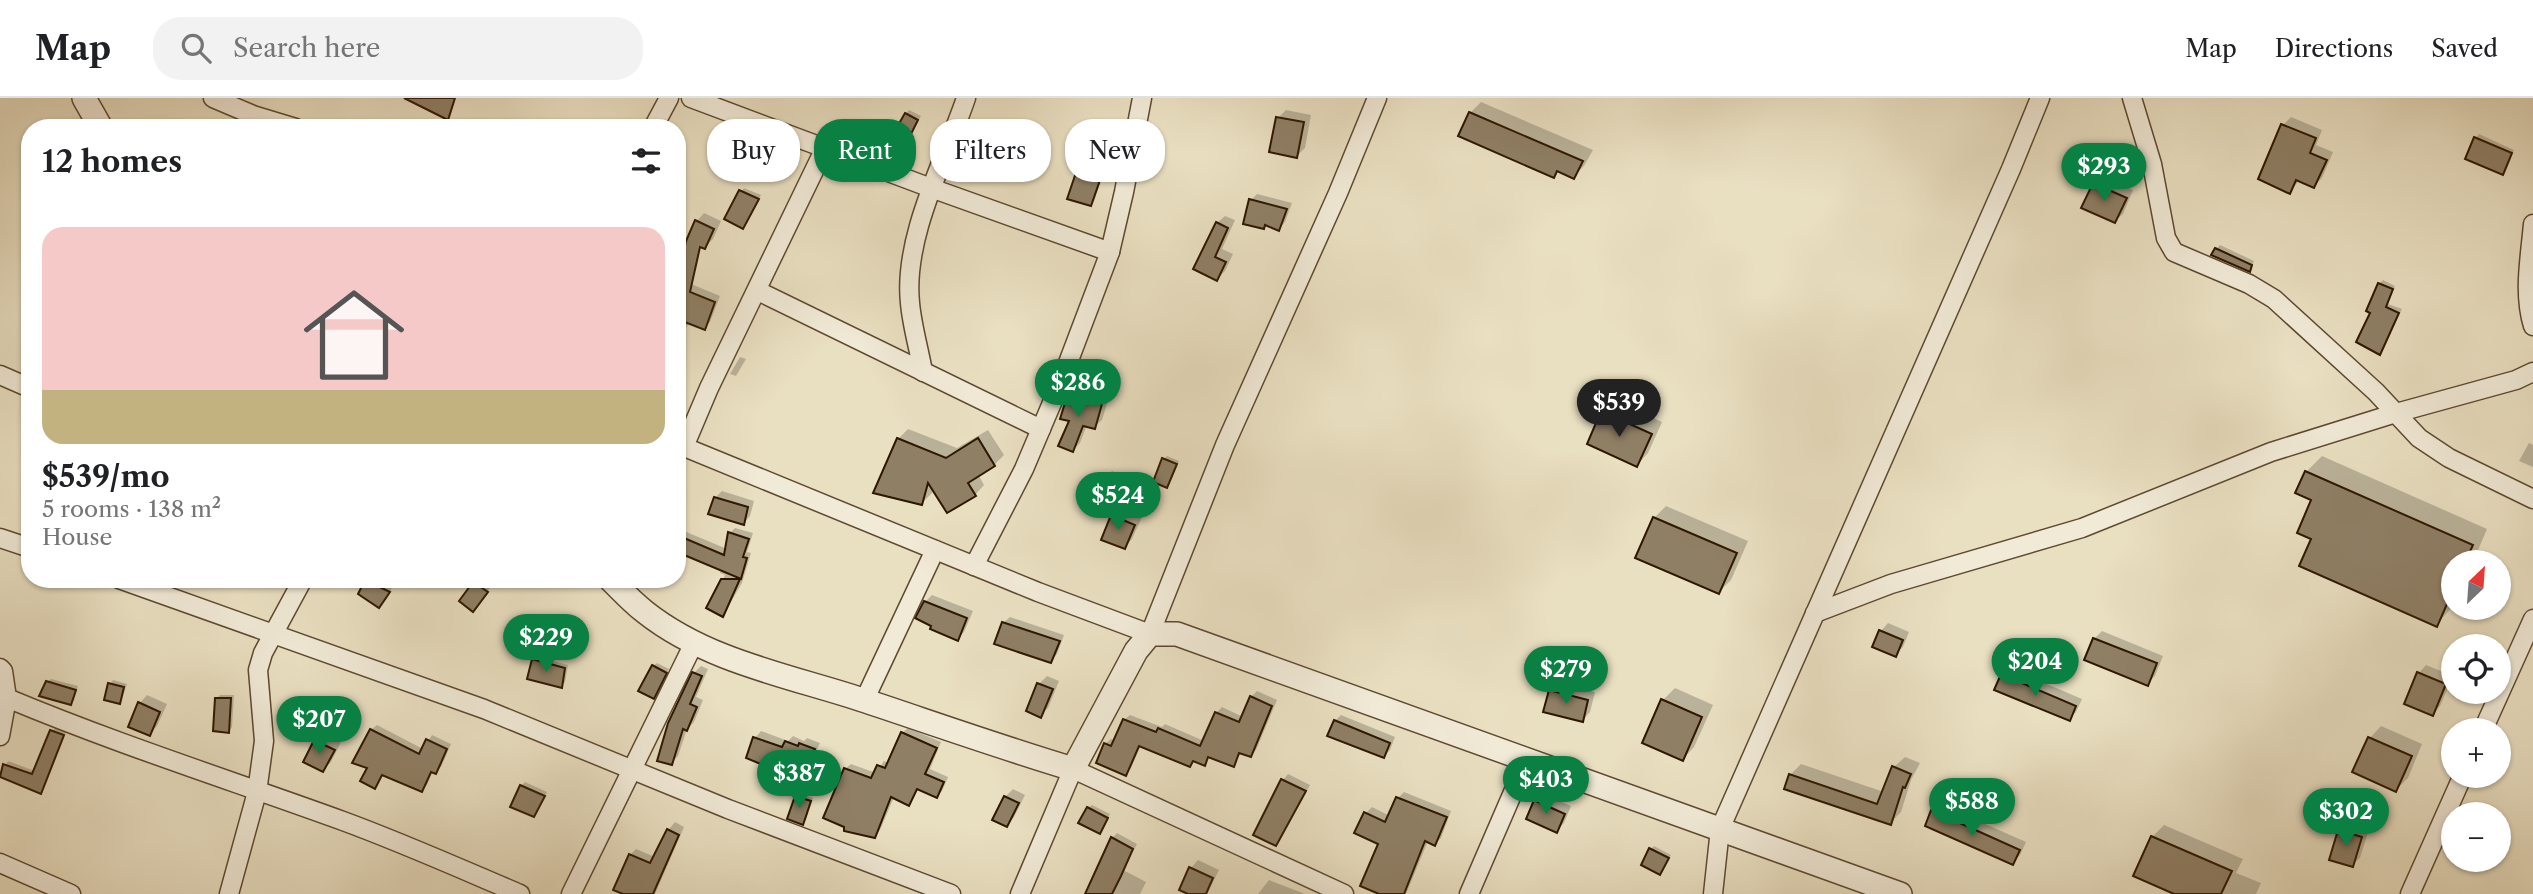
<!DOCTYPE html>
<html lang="en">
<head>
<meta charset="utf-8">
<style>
  body { margin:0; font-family:"Libre Caslon Text",serif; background:#f2f2f2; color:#202124; height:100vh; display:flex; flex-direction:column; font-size:26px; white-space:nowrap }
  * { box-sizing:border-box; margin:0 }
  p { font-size:23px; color:#757577 }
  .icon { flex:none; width:38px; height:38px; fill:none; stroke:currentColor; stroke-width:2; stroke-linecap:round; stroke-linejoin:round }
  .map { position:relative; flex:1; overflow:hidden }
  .details { position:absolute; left:21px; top:21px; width:665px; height:469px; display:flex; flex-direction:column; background:#fff; border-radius:28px; box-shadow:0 2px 5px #0004 }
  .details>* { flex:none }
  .top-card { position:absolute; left:707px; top:21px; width:665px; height:63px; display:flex; gap:14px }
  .needle { width:46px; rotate:25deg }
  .fabs { position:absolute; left:2441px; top:452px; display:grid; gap:14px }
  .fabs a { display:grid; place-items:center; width:70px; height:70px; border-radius:50%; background:#fff; box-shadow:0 2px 5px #0004; font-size:35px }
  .price { position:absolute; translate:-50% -60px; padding:0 16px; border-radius:24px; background:#0b8043; color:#fff; font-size:23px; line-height:46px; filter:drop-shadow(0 2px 4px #0008) }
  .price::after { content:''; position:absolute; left:50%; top:42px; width:21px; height:16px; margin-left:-10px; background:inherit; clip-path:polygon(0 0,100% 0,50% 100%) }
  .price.on { background:#222; color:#fff }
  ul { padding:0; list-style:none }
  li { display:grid; align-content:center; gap:14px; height:371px; padding:0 21px }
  li span { display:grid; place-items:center; height:217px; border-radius:21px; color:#555 }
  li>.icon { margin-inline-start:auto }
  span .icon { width:126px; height:126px; fill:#fffc; stroke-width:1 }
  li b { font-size:30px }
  h2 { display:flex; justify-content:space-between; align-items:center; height:84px; padding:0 21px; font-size:30px }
  .tag { padding:0 24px; border-radius:28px; background:#fff; box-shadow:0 2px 5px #0004; font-size:24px; line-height:63px }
  .tag.on { background:#0b8043; color:#fff }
  header { display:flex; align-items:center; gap:42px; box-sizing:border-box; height:98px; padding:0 35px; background:#fff; border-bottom:2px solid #e0e0e0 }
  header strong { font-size:33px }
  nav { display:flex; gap:38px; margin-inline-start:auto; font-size:24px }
  .search { width:490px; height:63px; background:#f2f2f2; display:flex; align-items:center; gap:18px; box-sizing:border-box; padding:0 24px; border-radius:28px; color:#757577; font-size:26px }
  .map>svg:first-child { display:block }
</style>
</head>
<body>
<header>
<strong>Map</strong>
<div class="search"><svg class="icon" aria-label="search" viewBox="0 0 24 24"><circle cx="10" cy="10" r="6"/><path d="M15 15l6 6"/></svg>Search here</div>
<nav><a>Map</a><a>Directions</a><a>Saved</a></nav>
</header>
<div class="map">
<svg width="2533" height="796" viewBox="0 0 2533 796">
  <rect width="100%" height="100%" fill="#e9dfc1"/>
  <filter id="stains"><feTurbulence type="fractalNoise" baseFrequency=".00286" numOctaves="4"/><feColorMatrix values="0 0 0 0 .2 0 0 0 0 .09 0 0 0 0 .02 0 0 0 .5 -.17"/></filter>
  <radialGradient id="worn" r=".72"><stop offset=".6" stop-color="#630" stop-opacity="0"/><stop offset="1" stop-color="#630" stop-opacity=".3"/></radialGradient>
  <g fill="#0003">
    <path d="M1481,4L1593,52L1584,68L1573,79L1559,72L1554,78L1470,15Z"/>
    <path d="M909,12L921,18L906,44V16Z"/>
    <path d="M1286,12L1311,17L1305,50L1297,58L1278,20Z"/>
    <path d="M2291,19L2322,32L2316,47L2333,54L2322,80L2314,88L2300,82L2290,93L2283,27Z"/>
    <path d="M2479,36L2514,52L2503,75L2476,40Z"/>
    <path d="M1089,48L1110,56L1094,103L1090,106L1086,52Z"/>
    <path d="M2102,78L2133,92L2123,116L2115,123L2094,86Z"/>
    <path d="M744,90L761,97L746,125L741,94Z"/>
    <path d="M1257,96L1292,105L1285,124L1279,131L1266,126L1263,129L1251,102Z"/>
    <path d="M704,115L721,123L713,141L705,149L697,123Z"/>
    <path d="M1225,118L1235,122L1222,151L1233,156L1225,173L1217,181L1196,170L1217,125Z"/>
    <path d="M2220,147L2254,163L2252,168L2249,172L2216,151Z"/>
    <path d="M2383,182L2395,188L2388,206L2402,211L2380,255L2373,214L2379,186Z"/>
    <path d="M691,186L720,198L710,224L704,230L689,224L677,248V212Z"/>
    <path d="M677,259L684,261L677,278Z"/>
    <path d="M740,259L746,261L736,278L730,276Z"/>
    <path d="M1077,289L1109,299L1102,322L1094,329L1087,327L1080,345L1073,352L1070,296Z"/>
    <path d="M1615,302L1662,324L1648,355L1637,367L1603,314Z"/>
    <path d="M908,331L957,350L988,332L1004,357L994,367L978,376L984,387L975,397L933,390L932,395L922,405L898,341Z"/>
    <path d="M2529,345L2533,347V369L2519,363Z"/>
    <path d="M1167,358L1179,363L1167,388L1164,361Z"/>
    <path d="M2322,358L2487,431L2473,464H2454V507L2436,527L2314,440V401L2306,374Z"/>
    <path d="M677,362L681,364L677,374Z"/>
    <path d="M1112,373L1130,380L1120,404L1112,412L1104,380Z"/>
    <path d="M722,393L754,403L750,418L744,425L715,400Z"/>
    <path d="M1666,408L1748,443L1731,482L1719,494L1654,420Z"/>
    <path d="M1121,410L1142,419L1132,441L1125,449L1113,418Z"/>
    <path d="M735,430L753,435L747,454L751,455L742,485L723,517L709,510L725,477L720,475L722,471L679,438L684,433L727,451L730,435Z"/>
    <path d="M368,481H374L392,490L383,505L360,495Z"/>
    <path d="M478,482L490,490L477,508L462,503Z"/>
    <path d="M932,497L973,513L964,534L958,541L925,504Z"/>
    <path d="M1010,519L1064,537L1057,556L1051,563L1003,525Z"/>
    <path d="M1888,525L1909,534L1903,549L1895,557L1881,533Z"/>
    <path d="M2102,533L2163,558L2155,578L2147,586L2094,541Z"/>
    <path d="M537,559L568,567L565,584L561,588L534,562Z"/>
    <path d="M657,565L669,571L654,599L653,568Z"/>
    <path d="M2426,567L2453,578L2440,608L2432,616L2419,575Z"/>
    <path d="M701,568L708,571L696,599L703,602L694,624L687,631L678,658L671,665L694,575Z"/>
    <path d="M2009,570L2082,601L2076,614L2069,621L2002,577Z"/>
    <path d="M1047,578L1059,583L1048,610L1040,617L1039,586Z"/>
    <path d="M51,581L78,588L74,602L71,605L47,584Z"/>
    <path d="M113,582L127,586L122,601L119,604L110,586Z"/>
    <path d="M1558,585L1595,594L1590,614L1583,622L1550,593Z"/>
    <path d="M1675,590L1713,607L1694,649L1683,661L1663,602Z"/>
    <path d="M1257,593L1277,602L1256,652L1250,657L1242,654L1233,667L1211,658L1204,666L1195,662L1190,667L1141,647L1131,670L1125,675L1105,646L1111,641L1115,643L1124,622L1130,617L1162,629L1165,626L1204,643L1216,615L1222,609L1243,619L1251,599Z"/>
    <path d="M147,597L167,606L157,628L150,636L140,605Z"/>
    <path d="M220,597H234L232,629L229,633L217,600Z"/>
    <path d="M1341,617L1395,639L1390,652L1384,658L1335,623Z"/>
    <path d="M377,627L423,651L432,637L451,646L441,669L436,674L433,673L427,687L422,692L384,676L374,689L369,669L371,632Z"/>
    <path d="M2381,628L2422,646L2408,680L2396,692L2370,640Z"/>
    <path d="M55,629L66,634L44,690L41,694L0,677L8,663L35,673Z"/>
    <path d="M908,630L941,644L930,671L948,679L942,693L937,698L919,690L909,706L894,699L880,732L875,738L845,671L851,666L876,675L884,663L889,665L902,635Z"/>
    <path d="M761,633L788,643L793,638L804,643L807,640L820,645L806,674L800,680L755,640Z"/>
    <path d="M323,635L341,644L331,664L323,672L316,643Z"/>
    <path d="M1905,659L1920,665L1911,682L1901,714L1890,725L1790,677L1801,666L1884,694L1894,669Z"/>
    <path d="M1288,676L1310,687L1281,740L1276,746L1255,736L1283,682Z"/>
    <path d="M525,684L547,694L537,714L521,688Z"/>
    <path d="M1013,691L1025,697L1014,719L1007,727L1005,699Z"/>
    <path d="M1404,694L1451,713L1441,740L1435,746L1428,743L1406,796H1385L1380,745L1366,715L1372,709L1390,718L1398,700Z"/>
    <path d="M800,696L813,700L806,722L802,725L796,699Z"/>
    <path d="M1543,696L1571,708L1564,725L1556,733L1535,703Z"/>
    <path d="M1940,706L2026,744L2020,757L2013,765L1933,713Z"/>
    <path d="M1092,707L1110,716L1100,734L1088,710Z"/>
    <path d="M675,724L684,729L655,796H627L630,757L636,751L655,759L670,730Z"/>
    <path d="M2347,725L2369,731L2360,760L2352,767L2340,733Z"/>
    <path d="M2164,727L2243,761L2236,775L2261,785L2256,796H2178L2152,739Z"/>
    <path d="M1117,735L1137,746L1123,772L1146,784L1140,796H1086L1112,740Z"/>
    <path d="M1654,748L1671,757L1660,775L1650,752Z"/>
    <path d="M1198,762L1219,772L1207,796H1193L1191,770Z"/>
    <path d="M1269,782L1305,796H1258Z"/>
  </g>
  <g fill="#8f7f65" stroke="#2e1701" stroke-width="2">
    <path d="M404,0H455L448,22Z"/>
    <path d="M1469,14L1583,63L1574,81L1557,73L1554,80L1458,38Z"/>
    <path d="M905,15L918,22L906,46L892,38Z"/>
    <path d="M1276,19L1304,24L1297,60L1269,54Z"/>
    <path d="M2281,26L2316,40L2310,55L2327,62L2314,90L2296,82L2290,96L2258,81Z"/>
    <path d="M2474,39L2512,55L2503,77L2465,61Z"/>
    <path d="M1084,51L1108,59L1091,108L1067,101Z"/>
    <path d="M2093,85L2127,100L2115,125L2081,110Z"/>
    <path d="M739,92L759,101L743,131L724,121Z"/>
    <path d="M1249,101L1287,111L1279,133L1265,127L1264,131L1243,126Z"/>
    <path d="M695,122L714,131L705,151L700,149L690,194L715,204L705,232L677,221V181L686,143Z"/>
    <path d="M1216,124L1228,130L1215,159L1226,164L1217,183L1193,171Z"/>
    <path d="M2215,150L2252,167L2250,174L2211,157Z"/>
    <path d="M2378,185L2393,191L2386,209L2399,215L2380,257L2356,244L2370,215L2366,213Z"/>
    <path d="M1068,295L1102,306L1095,331L1083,328L1073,354L1058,348L1069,323L1060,321Z"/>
    <path d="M1601,313L1652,336L1637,369L1587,346Z"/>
    <path d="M897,340L946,360L978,340L995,368L968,385L976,398L947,415L928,385L922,407L873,395Z"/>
    <path d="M1162,360L1177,366L1167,390L1153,384Z"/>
    <path d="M2305,373L2473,447L2465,464H2454V490L2437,529L2299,468L2311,441L2297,435L2311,402L2295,395Z"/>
    <path d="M1102,379L1123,388L1112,414L1092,405Z"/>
    <path d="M714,399L748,409L744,427L708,416Z"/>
    <path d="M1111,417L1135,427L1125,451L1101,442Z"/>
    <path d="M1653,419L1737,455L1719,496L1635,460Z"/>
    <path d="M728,434L749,441L743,459L747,460L741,481L677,454V437L724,457Z"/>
    <path d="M721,481H740L723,519L706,510Z"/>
    <path d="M365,482L390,494L379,510L358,496Z"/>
    <path d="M473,484L488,494L473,514L459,503Z"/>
    <path d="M924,503L967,520L958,543L930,531L931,528L915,520Z"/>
    <path d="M1002,524L1060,543L1051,565L994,546Z"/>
    <path d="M1879,532L1903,542L1896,559L1872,549Z"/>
    <path d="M2093,540L2157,565L2148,588L2084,562Z"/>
    <path d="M532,561L565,570L562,590L527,581Z"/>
    <path d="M652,567L667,575L654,601L638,593Z"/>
    <path d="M692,574L702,578L690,606L697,609L687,633L683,631L672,667L657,663L668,625Z"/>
    <path d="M2417,574L2446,586L2433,618L2404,606Z"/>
    <path d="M2001,576L2076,608L2070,623L1994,592Z"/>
    <path d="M46,583L76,592L71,607L39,598Z"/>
    <path d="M108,585L124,589L120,606L104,602Z"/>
    <path d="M1037,585L1053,591L1041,620L1026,613Z"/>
    <path d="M1549,592L1588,602L1583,624L1543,614Z"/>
    <path d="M1250,598L1272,608L1251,659L1239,655L1234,669L1208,659L1205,668L1193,663L1190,669L1139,648L1126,678L1096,665L1104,645L1111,648L1123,621L1156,634L1158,630L1200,648L1215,614L1239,624Z"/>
    <path d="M215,600H231L229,635L213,633Z"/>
    <path d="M1661,601L1702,619L1683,663L1642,645Z"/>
    <path d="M138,604L160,614L150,638L128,629Z"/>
    <path d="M1334,622L1390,645L1384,660L1327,638Z"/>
    <path d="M370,631L419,656L426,641L447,651L436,676L431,674L422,694L382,677L375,691L360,683L367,670L352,665Z"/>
    <path d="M50,632L64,637L41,696L0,679L3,666L32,676Z"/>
    <path d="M901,634L937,650L925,676L944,684L937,700L917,691L909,708L891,699L875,740L844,733V729L823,720L844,670L871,680L877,667L885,670Z"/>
    <path d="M753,639L782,649L785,643L798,648L799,645L815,651L800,682L746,660Z"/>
    <path d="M2368,639L2412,658L2396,694L2352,674Z"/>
    <path d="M314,642L335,652L323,674L303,664Z"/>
    <path d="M1892,668L1911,676L1905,690L1903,689L1891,727L1784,691L1789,676L1877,706Z"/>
    <path d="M1281,681L1306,693L1276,748L1253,737Z"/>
    <path d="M520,687L545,698L534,719L510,709Z"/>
    <path d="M795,698L811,703L803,727L787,721Z"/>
    <path d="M1004,698L1019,705L1007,729L992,722Z"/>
    <path d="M1396,699L1447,719L1435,748L1425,743L1404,796H1379L1360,788L1378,746L1354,735L1364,714L1385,724Z"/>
    <path d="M1534,702L1565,716L1557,735L1526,721Z"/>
    <path d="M1087,709L1108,720L1100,736L1078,725Z"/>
    <path d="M1931,712L2020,752L2013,767L1925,728Z"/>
    <path d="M667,731L679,737L653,796H623L613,792L629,756L650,765Z"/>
    <path d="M2338,732L2362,739L2353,769L2329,762Z"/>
    <path d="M2151,738L2232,773L2221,796H2174L2133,778Z"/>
    <path d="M1111,739L1133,751L1121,778L1112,796H1085Z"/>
    <path d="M1649,750L1669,760L1660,777L1641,767Z"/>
    <path d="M1189,769L1213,780L1206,796H1188L1179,792Z"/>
  </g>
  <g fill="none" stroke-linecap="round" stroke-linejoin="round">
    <defs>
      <g id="minor">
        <path d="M213,0L253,17L296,30"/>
        <path d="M691,0L931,90L1110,154"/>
        <path d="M2132,0L2152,66L2166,140L2174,154L2249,186L2274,201L2376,294L2419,340L2449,360L2533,401"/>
        <path d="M653,30L669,0"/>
        <path d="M2533,126C2530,160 2523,195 2533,228"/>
        <path d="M758,193L1041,331"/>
        <path d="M923,274C919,251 912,228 910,205C903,139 945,62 966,0"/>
        <path d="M0,277L30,290"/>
        <path d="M677,346L1038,494L1150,536L1225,347L1338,95L1377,0"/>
        <path d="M684,349L709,290L825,50"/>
        <path d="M0,440L30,450"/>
        <path d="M974,468L1024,371L1060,286L1110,154L1124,94L1142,0"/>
        <path d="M119,481L484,611L728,711L951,796"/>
        <path d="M1815,515L1891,486L2082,430L2271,354L2396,315L2516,282L2533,274"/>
        <path d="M0,570L3,573L7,600L0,638"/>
        <path d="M7,600C117,646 230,682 343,723C403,745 461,771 520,796"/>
        <path d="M864,603L935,452"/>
        <path d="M2483,632L2533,521"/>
        <path d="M0,765L71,796"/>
        <path d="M229,796L257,694L264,643L258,572L263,555L303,481"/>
        <path d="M571,796L694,545"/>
        <path d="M1020,796L1073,671L1344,796"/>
        <path d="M1469,796L1527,662"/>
        <path d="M1713,796L1720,731L2011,71L2040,0"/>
        <path d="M2410,796L2463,677"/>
      </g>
      <g id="tertiary">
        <path d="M84,0L101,30"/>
        <path d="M610,481C621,492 632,504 645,514C708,564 791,578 866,603C935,626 1003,650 1073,671L1136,553L1150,536H1177L1900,796"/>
      </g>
    </defs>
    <use href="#minor" stroke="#5d4931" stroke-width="21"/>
    <use href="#tertiary" stroke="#5d4931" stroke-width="26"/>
    <use href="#minor" stroke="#f1ead7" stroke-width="18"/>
    <use href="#tertiary" stroke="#f1ead7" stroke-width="23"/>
  </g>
  <rect width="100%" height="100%" filter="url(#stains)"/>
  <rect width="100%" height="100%" fill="url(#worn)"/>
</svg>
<div class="fabs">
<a><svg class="needle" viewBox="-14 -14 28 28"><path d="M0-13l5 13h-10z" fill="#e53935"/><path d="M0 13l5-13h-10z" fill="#757577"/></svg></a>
<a><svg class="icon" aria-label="locate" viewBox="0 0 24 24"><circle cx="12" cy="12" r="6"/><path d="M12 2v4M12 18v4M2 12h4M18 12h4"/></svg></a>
<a>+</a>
<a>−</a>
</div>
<b class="price" style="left:2104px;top:105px">$293</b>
<b class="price" style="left:1078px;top:321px">$286</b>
<b class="price on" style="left:1619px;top:341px">$539</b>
<b class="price" style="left:1118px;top:434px">$524</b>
<b class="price" style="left:546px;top:576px">$229</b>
<b class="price" style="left:2035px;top:600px">$204</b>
<b class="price" style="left:1566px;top:608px">$279</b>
<b class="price" style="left:319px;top:658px">$207</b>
<b class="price" style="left:799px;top:712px">$387</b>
<b class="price" style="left:1546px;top:718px">$403</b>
<b class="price" style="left:1972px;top:740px">$588</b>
<b class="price" style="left:2346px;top:750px">$302</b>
<div class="top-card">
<a class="tag">Buy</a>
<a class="tag on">Rent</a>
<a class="tag">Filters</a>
<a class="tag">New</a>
</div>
<section class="details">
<h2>12 homes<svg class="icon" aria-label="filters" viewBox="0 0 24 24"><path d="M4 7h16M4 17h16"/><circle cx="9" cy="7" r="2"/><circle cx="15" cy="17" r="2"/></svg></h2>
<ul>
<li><span style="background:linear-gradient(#f6c9c9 75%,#c2b280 0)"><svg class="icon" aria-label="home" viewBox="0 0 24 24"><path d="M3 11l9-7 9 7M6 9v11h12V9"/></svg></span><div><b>$539/mo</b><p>5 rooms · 138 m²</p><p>House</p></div></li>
</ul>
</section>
</div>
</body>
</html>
